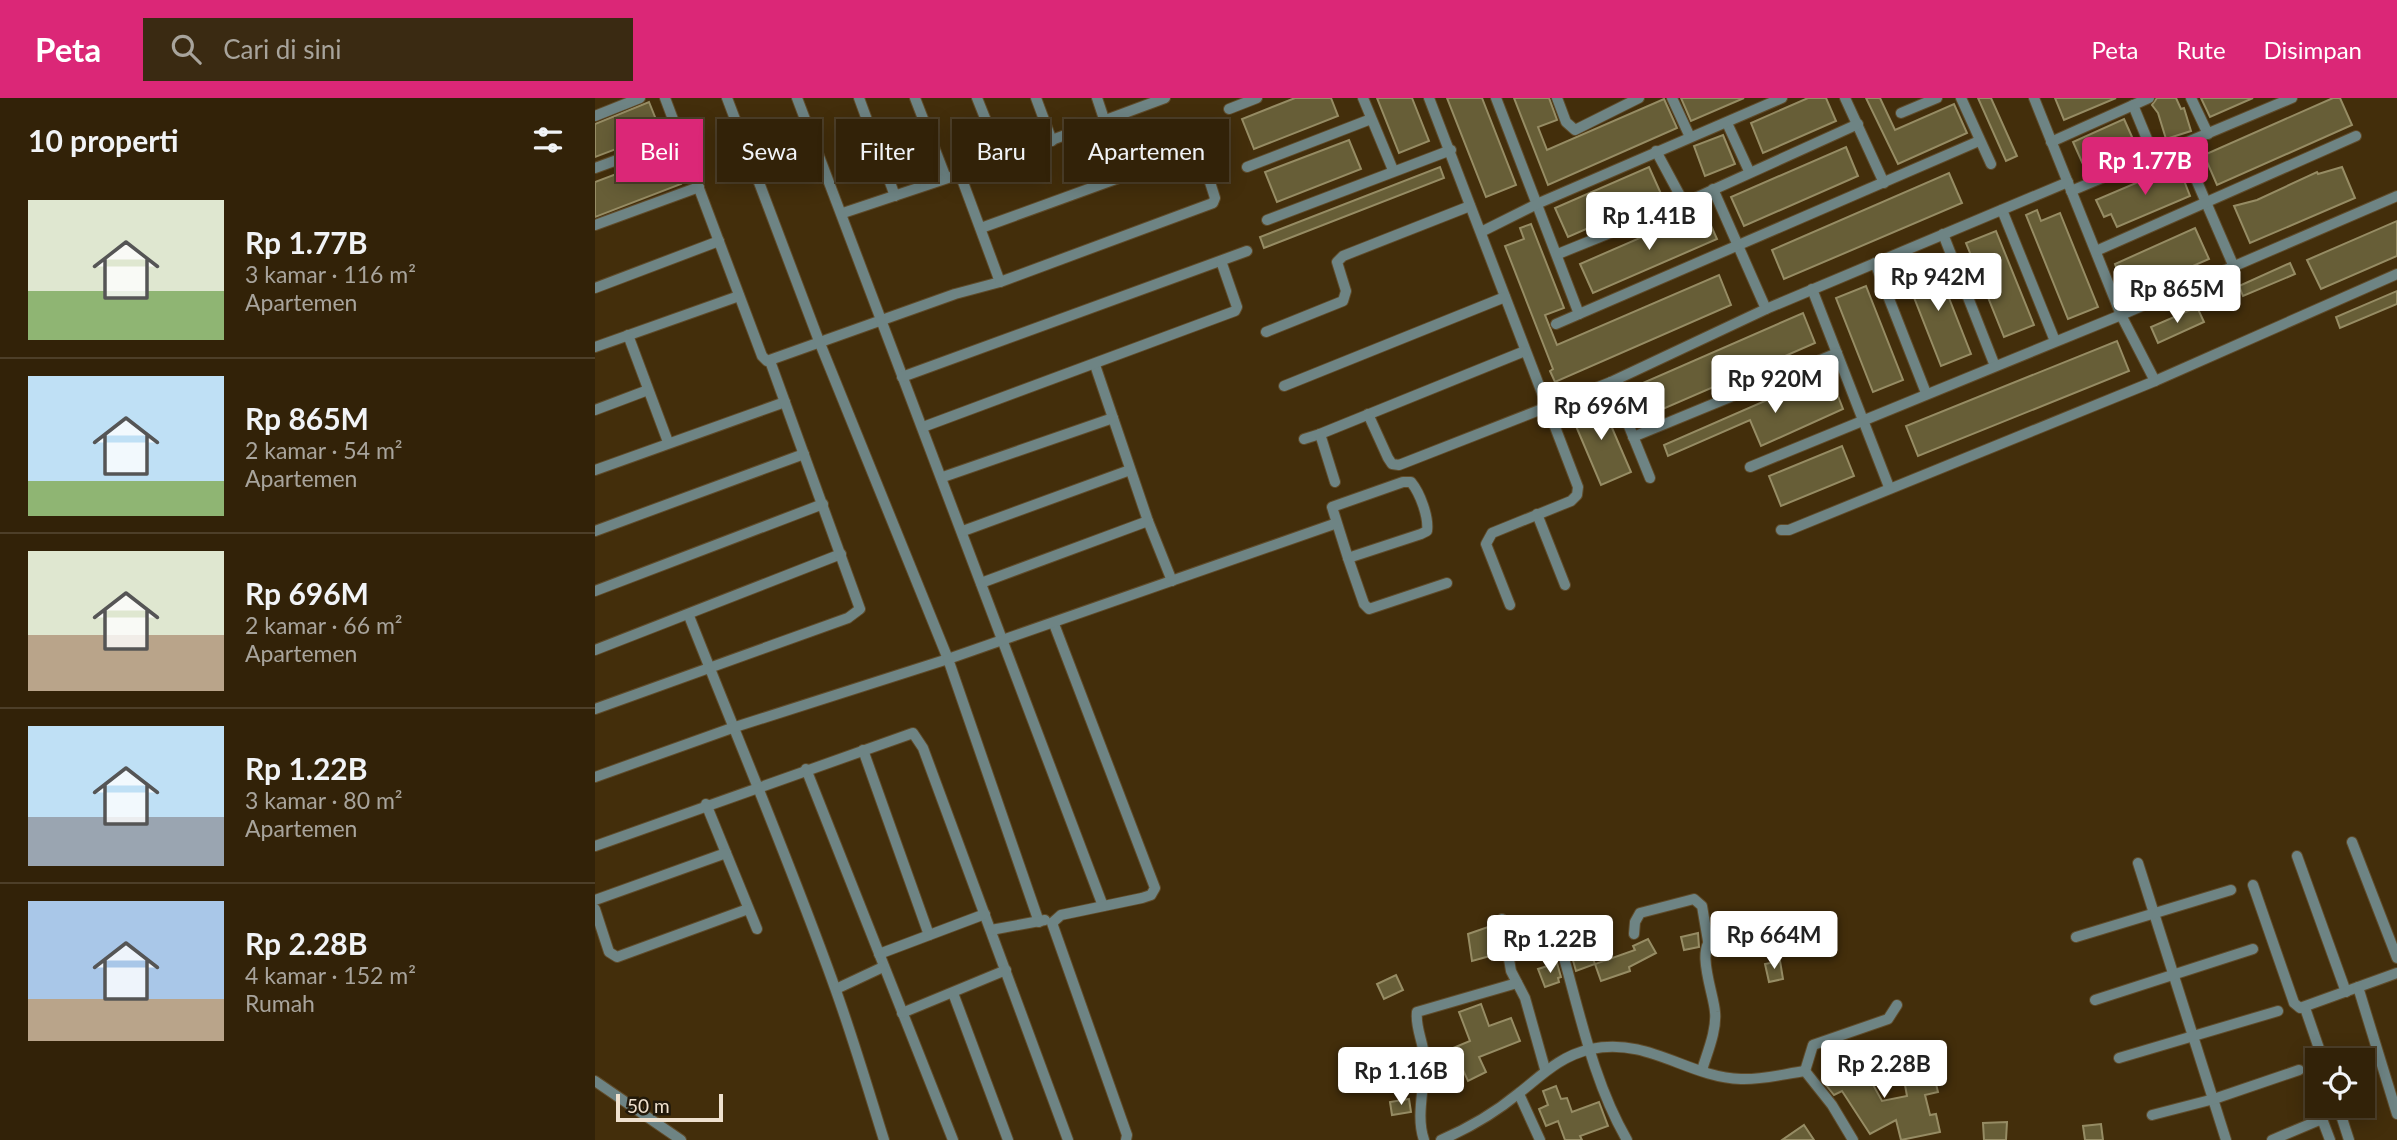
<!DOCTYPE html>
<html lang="id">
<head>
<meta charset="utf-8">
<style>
  body { margin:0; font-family:Lato,sans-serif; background:#3a2a12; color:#f1f3f6; height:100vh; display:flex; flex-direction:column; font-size:26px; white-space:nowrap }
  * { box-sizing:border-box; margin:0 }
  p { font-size:23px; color:#a8a49c }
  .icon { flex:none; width:38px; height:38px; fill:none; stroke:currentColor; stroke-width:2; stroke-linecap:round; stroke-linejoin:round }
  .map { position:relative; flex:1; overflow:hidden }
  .sheet { display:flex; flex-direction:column; background:#322208; width:595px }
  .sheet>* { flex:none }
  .hud { position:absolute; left:21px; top:21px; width:665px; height:63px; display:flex; gap:14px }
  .fabs { position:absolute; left:1710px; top:950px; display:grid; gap:14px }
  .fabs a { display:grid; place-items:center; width:70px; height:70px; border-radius:0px; background:#322208; box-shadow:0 4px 18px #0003,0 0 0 2px #4d3f29; font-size:35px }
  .scale { position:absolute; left:21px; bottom:18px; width:107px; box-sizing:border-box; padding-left:7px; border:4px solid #efe1cf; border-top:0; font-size:19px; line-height:24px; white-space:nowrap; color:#efe1cf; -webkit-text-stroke:5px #22190a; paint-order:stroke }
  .price { position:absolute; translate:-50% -60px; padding:0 16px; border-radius:7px; background:#fff; color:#222; font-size:23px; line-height:46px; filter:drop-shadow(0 2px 4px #0008) }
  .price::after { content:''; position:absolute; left:50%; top:42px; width:21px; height:16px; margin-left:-10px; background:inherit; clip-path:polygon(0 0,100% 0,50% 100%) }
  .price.current { background:#db2777; color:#fff }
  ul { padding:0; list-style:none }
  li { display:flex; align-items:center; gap:21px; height:175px; padding:0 28px }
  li+li { border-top:2px solid #4d3f29 }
  li span { display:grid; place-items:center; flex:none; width:196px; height:140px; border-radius:0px; color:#555 }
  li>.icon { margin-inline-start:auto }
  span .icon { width:84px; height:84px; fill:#fffc; stroke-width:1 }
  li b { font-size:30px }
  h2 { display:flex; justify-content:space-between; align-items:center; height:84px; padding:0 28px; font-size:30px }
  .chip { padding:0 24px; border-radius:0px; background:#322208; box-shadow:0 4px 18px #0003,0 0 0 2px #4d3f29; font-size:24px; line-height:63px }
  .chip.current { background:#db2777; color:#fff }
  header { display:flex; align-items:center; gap:42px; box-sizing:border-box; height:98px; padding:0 35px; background:#db2777; color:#fff }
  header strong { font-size:33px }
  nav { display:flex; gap:38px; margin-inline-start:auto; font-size:24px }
  .search { width:490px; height:63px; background:#3a2a12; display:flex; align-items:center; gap:18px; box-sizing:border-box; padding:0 24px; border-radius:0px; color:#a8a49c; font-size:26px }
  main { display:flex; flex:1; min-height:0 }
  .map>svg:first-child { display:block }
</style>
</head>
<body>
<header>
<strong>Peta</strong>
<div class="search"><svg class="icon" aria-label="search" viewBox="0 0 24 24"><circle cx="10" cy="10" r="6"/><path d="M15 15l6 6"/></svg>Cari di sini</div>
<nav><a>Peta</a><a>Rute</a><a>Disimpan</a></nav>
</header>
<main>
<section class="sheet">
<h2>10 properti<svg class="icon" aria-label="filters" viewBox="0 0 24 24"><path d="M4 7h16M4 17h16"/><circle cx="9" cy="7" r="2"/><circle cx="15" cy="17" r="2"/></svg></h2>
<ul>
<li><span style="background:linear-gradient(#dfe7d0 65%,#8fb573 0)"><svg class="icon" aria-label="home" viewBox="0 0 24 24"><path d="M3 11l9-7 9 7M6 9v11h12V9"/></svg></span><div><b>Rp 1.77B</b><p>3 kamar · 116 m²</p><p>Apartemen</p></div></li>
<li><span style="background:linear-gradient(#bfe0f5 75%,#8fb573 0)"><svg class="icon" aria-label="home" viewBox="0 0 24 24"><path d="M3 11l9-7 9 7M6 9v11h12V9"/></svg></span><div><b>Rp 865M</b><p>2 kamar · 54 m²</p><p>Apartemen</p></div></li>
<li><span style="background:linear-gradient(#dfe7d0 60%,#b9a48a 0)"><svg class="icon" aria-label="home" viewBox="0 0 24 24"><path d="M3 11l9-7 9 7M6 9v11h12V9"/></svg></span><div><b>Rp 696M</b><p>2 kamar · 66 m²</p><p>Apartemen</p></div></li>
<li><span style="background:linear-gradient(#bfe0f5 65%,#9aa5b1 0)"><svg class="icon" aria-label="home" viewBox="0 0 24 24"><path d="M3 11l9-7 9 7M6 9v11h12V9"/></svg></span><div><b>Rp 1.22B</b><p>3 kamar · 80 m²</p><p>Apartemen</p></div></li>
<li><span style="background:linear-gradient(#a9c7e8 70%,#b9a48a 0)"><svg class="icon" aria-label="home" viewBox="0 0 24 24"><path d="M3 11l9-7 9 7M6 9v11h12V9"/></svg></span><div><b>Rp 2.28B</b><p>4 kamar · 152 m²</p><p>Rumah</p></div></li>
</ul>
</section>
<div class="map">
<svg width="1802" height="1042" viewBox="0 0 1802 1042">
  <rect width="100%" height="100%" fill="#432e0b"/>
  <g fill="#675e37" stroke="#968c64" stroke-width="2">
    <path d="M700,0H736L743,18L659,51L647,21Z"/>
    <path d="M782,0H817L834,43L804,55Z"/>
    <path d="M852,0H887L921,87L891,99Z"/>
    <path d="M919,0H954L962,22L943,29L952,52L1069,1L1082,30L953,87Z"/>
    <path d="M1086,0H1149L1096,23Z"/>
    <path d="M1213,0H1231L1241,23L1168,55L1156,25Z"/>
    <path d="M1271,0H1285L1300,32L1359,6L1372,35L1303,66Z"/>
    <path d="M1383,0H1396L1422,58L1411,63Z"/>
    <path d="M1460,0H1521L1469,22Z"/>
    <path d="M1562,0H1581L1586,11L1589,10L1596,33L1571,41L1563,15L1557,7Z"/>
    <path d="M1606,0H1658L1615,19Z"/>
    <path d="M1738,0H1745L1757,27L1622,87L1609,57Z"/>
    <path d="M54,4L66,34L0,59V26Z"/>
    <path d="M1529,21L1542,50L1491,73L1478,44Z"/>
    <path d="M1128,37L1140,66L1110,78L1099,48Z"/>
    <path d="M754,42L766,71L682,104L670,74Z"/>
    <path d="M1251,49L1263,78L1149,128L1136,99Z"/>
    <path d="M74,56L86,86L0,119V84Z"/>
    <path d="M1583,67L1595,98L1522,129L1516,116L1509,119L1501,102Z"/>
    <path d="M845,69L849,80L669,150L665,139Z"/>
    <path d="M1054,69L1067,98L973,139L960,110Z"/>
    <path d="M1747,69L1760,100L1655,145L1639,108L1662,102L1722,74L1723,76Z"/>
    <path d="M1354,75L1367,105L1189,181L1177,152Z"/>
    <path d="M1109,112L1122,141L998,195L985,166Z"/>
    <path d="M1442,112L1446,123L1465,115L1503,209L1473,221L1431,117Z"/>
    <path d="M1802,123V158L1726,191L1712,162Z"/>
    <path d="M936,126L969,210L950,217L962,247L1124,177L1136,207L960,284L955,273L958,271L910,148L929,141L925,130Z"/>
    <path d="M1600,130L1614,161L1541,193L1532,173L1524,177L1520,166Z"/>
    <path d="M1401,133L1439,227L1409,239L1371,145Z"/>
    <path d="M1339,162L1376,256L1346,268L1309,174Z"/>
    <path d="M1695,165L1700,176L1648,198L1644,188Z"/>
    <path d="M1271,188L1308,282L1278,294L1241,200Z"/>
    <path d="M1802,193V206L1745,230L1741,219Z"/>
    <path d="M1602,209L1609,224L1563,245L1556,229Z"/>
    <path d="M1208,215L1220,245L1054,317L1041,288Z"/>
    <path d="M1522,243L1534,273L1323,358L1311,328Z"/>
    <path d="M1234,275L1248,311L1166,348L1155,322L1073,358L1069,347Z"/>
    <path d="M1005,302L1036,374L1006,387L975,314Z"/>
    <path d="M1247,348L1259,378L1186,408L1174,378Z"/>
    <path d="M893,829L900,852L894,854L895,858L877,863L873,836Z"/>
    <path d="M1103,835L1104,849L1089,852L1086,839Z"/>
    <path d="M1053,841L1061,855L1034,869L1035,873L1006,883L1000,866L1040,852L1038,848Z"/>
    <path d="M995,853L1000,866L981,873L977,859Z"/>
    <path d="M1185,863L1188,881L1174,884L1170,866Z"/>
    <path d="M962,865L966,879L963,880L964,884L950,889L943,871Z"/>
    <path d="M801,877L808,892L789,901L782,886Z"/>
    <path d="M886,906L894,928L916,920L925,943L884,959L891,974L873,983L858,950L875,943L864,914Z"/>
    <path d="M1267,950L1271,964L1266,965L1287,1003L1312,998L1310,987L1340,982L1343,994L1330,997L1335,1017L1341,1016L1345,1034L1306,1042L1301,1022L1275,1036L1247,993L1239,997L1227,982L1251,969L1247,954Z"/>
    <path d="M961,988L966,1001L972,1000L977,1014L1004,1004L1013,1028L985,1038L987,1042H970L963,1023L951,1028L944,1011L953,1007L948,993Z"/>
    <path d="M814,1001L816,1014L797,1017L795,1004Z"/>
    <path d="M1412,1024L1411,1042H1389L1388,1025Z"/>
    <path d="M1506,1026L1508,1042H1490L1488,1028Z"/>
    <path d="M1209,1027L1219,1042H1187Z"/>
  </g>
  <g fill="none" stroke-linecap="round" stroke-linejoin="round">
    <defs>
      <g id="street">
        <path d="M70,0L167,258L172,263L360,196L405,184L365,76"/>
        <path d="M202,0L508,808"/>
        <path d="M264,0L300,98"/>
        <path d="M320,0L351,80"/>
        <path d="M382,0L406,60"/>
        <path d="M441,0L457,43"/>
        <path d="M502,0L509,21"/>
        <path d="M768,0L798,72"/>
        <path d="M834,0L983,389L982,397L976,403L897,435L891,446L915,507"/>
        <path d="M901,0L984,216"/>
        <path d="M962,0L971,24L980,32L1044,0"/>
        <path d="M1077,0L1095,39"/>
        <path d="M1250,0L1289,85"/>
        <path d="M1366,0L1396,66"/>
        <path d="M1439,0L1526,217L1560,283"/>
        <path d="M1596,0L1613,36"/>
        <path d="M1538,7L1559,58"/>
        <path d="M634,11L662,0"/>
        <path d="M1306,15L1342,0"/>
        <path d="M0,18L45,0"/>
        <path d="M1132,25L1154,73"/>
        <path d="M1456,44L1554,0"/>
        <path d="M1587,49L1639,169"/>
        <path d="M1061,53L1089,105"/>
        <path d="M652,69L776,21"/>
        <path d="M0,70L85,39"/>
        <path d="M1118,91L1171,211"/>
        <path d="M1476,93L1697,0"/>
        <path d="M1407,112L1460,243"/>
        <path d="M248,115L365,76L570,0"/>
        <path d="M672,122L856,52"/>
        <path d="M0,127L104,89"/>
        <path d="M386,130L598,53L607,59L620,100L618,105L405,184"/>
        <path d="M886,134L944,105L1187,0"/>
        <path d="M1348,136L1400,268"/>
        <path d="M1501,153L1761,38"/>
        <path d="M963,156L1089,105L1263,26"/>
        <path d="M1280,165L1331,295"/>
        <path d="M0,190L124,143"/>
        <path d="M1217,191L1294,389"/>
        <path d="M961,226L1384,43"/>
        <path d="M671,234L748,203L751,193L742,164L748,158L875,108"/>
        <path d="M33,237L73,344"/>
        <path d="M0,249L144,198"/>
        <path d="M500,267L553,423L577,483"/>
        <path d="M307,279L652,153"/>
        <path d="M1016,284L1055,380"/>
        <path d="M689,288L910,199"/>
        <path d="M0,312L53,292"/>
        <path d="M773,316L793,360L797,366L804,367L1016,284L1171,211L1473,84"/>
        <path d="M328,329L640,213L642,209L626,163"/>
        <path d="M1038,339L1242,255"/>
        <path d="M709,341L725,336"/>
        <path d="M1155,369L1526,217L1802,98"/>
        <path d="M0,372L190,304"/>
        <path d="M348,379L518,320"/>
        <path d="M740,384L725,336L930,253"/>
        <path d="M942,416L970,487"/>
        <path d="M1186,432H1194L1560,283L1802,176"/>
        <path d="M0,433L209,356"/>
        <path d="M368,433L535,372"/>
        <path d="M753,460L769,506L774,511L852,485"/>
        <path d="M386,485L553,423"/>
        <path d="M0,493L228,406"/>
        <path d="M94,518C143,642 195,764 240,890C258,940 273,991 289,1042"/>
        <path d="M459,526L560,790L556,797L547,800L466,817L457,825L532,1037L531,1042"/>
        <path d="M0,552L246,456"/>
        <path d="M0,611L253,520L265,511L175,263"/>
        <path d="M268,652L334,837"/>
        <path d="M211,671L358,1042"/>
        <path d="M0,679L137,630L353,561L224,243L132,0"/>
        <path d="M111,706L162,831"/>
        <path d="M1757,744L1802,860"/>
        <path d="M0,748L318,635L328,650L473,1042"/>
        <path d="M1702,758L1751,894"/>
        <path d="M1543,765L1631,1042"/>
        <path d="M1658,787L1699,905L1705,910L1802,875"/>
        <path d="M0,802L131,755"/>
        <path d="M0,811L14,854L22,859L153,811"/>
        <path d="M907,821L916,873L930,900L950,971"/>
        <path d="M444,824L353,561L742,425L737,409L808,384H816C825,395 834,419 832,433L826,436L753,460L742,425"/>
        <path d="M396,832L450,822"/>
        <path d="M1039,836L1040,824L1045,815L1099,801L1107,808L1113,843"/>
        <path d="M1481,839L1636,792"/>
        <path d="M284,856L390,816"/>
        <path d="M969,860C986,921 1000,987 1032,1042"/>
        <path d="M1763,889L1802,1016"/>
        <path d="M241,891L288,869"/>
        <path d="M358,895L413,1042"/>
        <path d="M1500,902L1658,851"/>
        <path d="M1710,910L1728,962"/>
        <path d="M307,915L411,872"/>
        <path d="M1524,960L1683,913"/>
        <path d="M1107,972C1112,955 1122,932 1120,914C1119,896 1099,849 1120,838C1133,831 1158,832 1173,830"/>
        <path d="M1210,973L1218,947L1293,921L1302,907"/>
        <path d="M0,983L86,1042"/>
        <path d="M924,996L945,1042"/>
        <path d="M1743,1008L1754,1042"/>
        <path d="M1557,1017L1619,1001L1704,972"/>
        <path d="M829,1042C820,1016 831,987 829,958C828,943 820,929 822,914L922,885"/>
        <path d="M846,1042C874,1030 901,1014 924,995C947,977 965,958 996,951C1054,939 1092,979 1146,981C1166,982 1189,976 1210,973L1237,1007L1258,1042"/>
        <path d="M1677,1042L1727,1021L1735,1042"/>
      </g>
    </defs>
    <use href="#street" stroke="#5f4b2a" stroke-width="12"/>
    <use href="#street" stroke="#6e8484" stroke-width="10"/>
  </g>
</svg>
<div class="fabs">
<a><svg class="icon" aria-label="locate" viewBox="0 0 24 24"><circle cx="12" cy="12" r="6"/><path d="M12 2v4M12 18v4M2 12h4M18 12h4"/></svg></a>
</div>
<div class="scale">50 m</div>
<b class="price current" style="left:1550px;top:99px">Rp 1.77B</b>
<b class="price" style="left:1054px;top:154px">Rp 1.41B</b>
<b class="price" style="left:1343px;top:215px">Rp 942M</b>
<b class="price" style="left:1582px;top:227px">Rp 865M</b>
<b class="price" style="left:1180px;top:317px">Rp 920M</b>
<b class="price" style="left:1006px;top:344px">Rp 696M</b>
<b class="price" style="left:1179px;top:873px">Rp 664M</b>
<b class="price" style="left:955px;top:877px">Rp 1.22B</b>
<b class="price" style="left:1289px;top:1002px">Rp 2.28B</b>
<b class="price" style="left:806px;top:1009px">Rp 1.16B</b>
<div class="hud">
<a class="chip current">Beli</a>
<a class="chip">Sewa</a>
<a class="chip">Filter</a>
<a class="chip">Baru</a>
<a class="chip">Apartemen</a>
</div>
</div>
</main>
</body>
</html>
